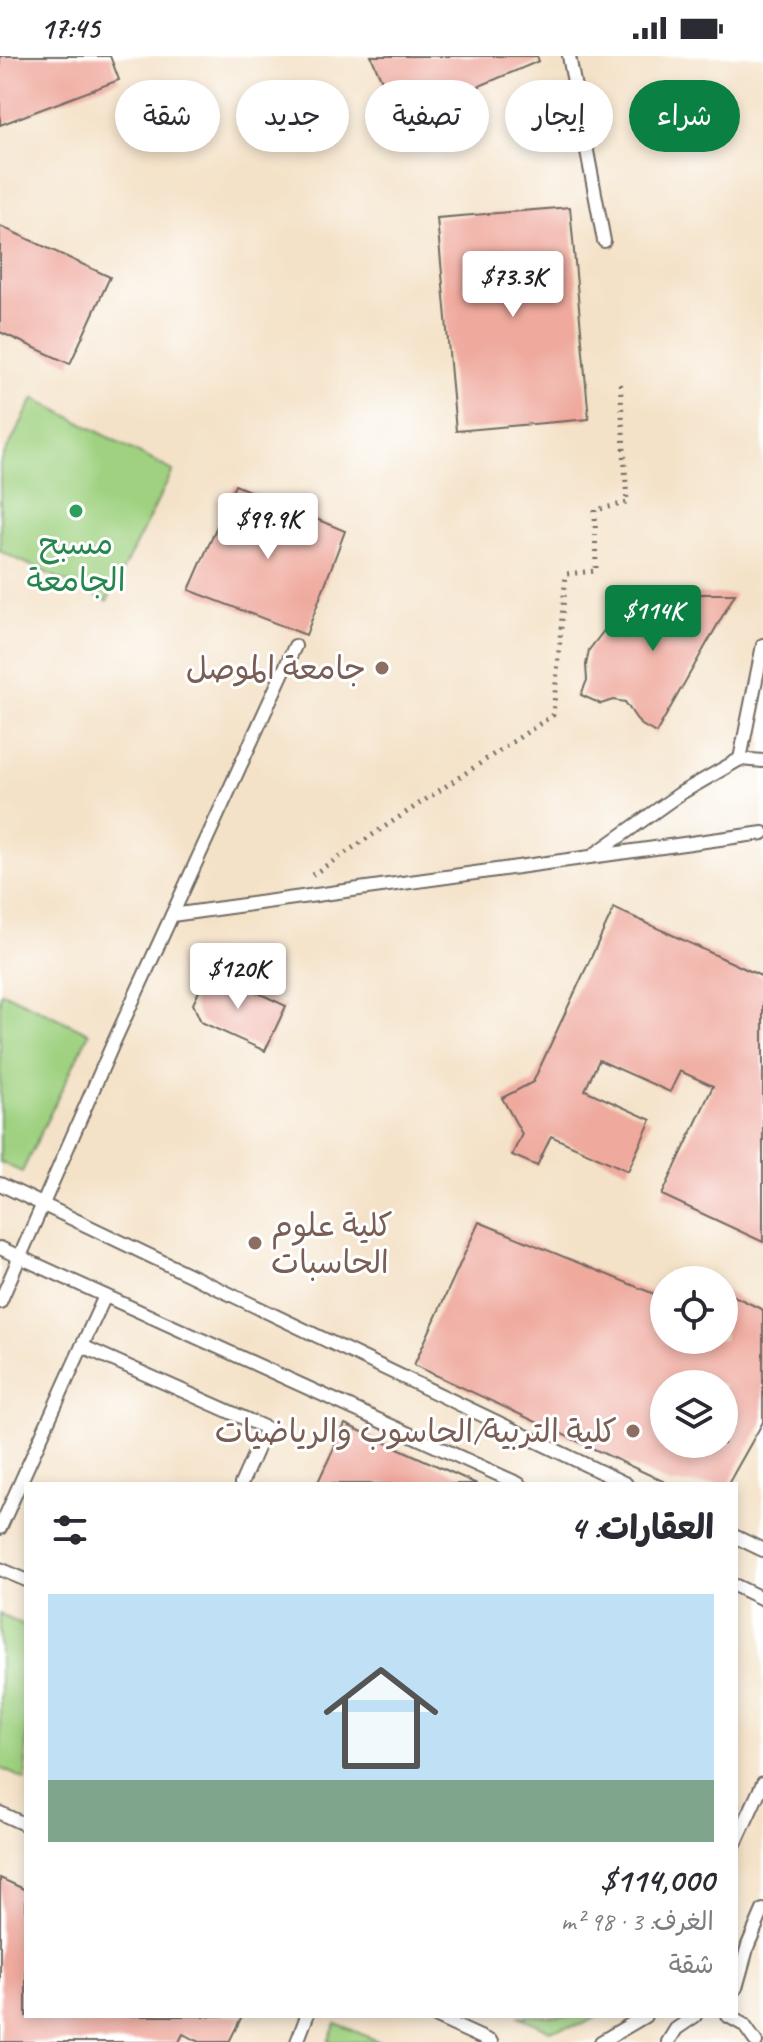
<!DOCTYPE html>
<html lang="ar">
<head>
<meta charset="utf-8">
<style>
  body { margin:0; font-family:Caveat,"Playpen Sans Arabic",sans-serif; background:#f2f2f3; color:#2b2b33; direction:rtl; height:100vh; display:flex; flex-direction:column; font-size:30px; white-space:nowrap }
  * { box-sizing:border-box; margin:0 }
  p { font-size:26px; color:#7c7c81 }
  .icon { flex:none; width:44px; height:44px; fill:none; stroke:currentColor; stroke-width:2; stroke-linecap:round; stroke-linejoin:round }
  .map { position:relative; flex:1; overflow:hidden; direction:ltr }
  .details { position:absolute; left:24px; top:1426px; width:714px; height:536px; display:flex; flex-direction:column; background:#fff; border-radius:0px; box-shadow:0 4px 12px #0003; direction:rtl }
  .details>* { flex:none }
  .guide { position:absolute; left:24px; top:24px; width:716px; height:72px; direction:rtl; display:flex; gap:16px }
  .fabs { position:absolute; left:650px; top:1210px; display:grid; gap:16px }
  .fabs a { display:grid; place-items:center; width:88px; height:88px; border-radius:50%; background:#fff; box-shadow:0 4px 12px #0003; font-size:40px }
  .price { position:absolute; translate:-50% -68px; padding:0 18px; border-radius:8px; background:#fff; color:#222; font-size:26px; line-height:52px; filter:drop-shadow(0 2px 4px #0008) }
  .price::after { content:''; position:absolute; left:50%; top:48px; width:24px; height:18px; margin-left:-12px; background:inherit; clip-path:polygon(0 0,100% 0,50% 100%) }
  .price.current { background:#0b8043; color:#fff }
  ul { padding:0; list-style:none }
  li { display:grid; align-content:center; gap:16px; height:424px; padding:0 24px }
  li+li { border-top:2px solid #e1e1e2 }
  li span { display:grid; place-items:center; height:248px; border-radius:0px; color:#555 }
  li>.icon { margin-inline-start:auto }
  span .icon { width:144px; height:144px; fill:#fffc; stroke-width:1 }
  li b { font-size:34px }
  h2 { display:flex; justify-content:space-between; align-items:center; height:96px; padding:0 24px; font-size:34px }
  .pill { padding:0 28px; border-radius:36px; background:#fff; box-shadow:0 4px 12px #0003; font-size:28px; line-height:72px }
  .pill.current { background:#0b8043; color:#fff }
  .status { display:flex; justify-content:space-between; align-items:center; height:56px; padding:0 40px; background:#fff; direction:ltr }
  .status svg { height:22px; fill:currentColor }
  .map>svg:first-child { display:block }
</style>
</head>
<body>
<div class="status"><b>17:45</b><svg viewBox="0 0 49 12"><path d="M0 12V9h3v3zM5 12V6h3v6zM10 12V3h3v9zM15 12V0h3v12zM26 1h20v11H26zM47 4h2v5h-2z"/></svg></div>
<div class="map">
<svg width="763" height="1986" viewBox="0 0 763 1986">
  <rect width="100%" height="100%" fill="#fff"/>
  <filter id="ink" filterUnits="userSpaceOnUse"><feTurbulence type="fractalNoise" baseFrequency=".0125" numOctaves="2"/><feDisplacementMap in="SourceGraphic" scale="16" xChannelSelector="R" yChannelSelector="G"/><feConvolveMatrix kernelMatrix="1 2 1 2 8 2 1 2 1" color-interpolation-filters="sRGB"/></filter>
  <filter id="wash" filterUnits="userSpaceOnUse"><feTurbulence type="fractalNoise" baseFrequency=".006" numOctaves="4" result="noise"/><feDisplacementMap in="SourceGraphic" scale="32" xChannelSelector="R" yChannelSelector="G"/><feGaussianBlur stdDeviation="1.8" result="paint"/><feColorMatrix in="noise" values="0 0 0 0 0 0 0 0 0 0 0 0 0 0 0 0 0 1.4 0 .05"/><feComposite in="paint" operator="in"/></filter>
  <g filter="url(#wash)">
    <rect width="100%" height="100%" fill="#f4e2c8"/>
    <g fill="#9fd180" stroke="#657e56" stroke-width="2">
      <path d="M34,342L173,415L107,545L0,495V407Z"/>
      <path d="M2,936L89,977L22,1116L0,1106V941Z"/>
      <path d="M0,1558L26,1570V1724L0,1712Z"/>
      <path d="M518,1960H599L580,1969L549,1974Z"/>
      <path d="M336,1967L380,1986H328Z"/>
    </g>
    <g id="blocks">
      <g fill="#efa99d" fill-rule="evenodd">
        <path d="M0,0H110L119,24L0,69Z"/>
        <path d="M371,0H537L539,5L399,64Z"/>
        <path d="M570,151L589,363L456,375L437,162Z"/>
        <path d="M0,170L110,221L70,308L0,276Z"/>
        <path d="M235,429L345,475L306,579L189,534Z"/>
        <path d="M641,538H735L656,677L640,668L625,646L613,644L601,648L581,639L587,624L586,609L589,594L606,572L622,567Z"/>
        <path d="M614,852L763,921V1186L662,1139L713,1030L680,1015L670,1036L599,1004L585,1034L651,1064L628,1115L551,1080L537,1110L512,1099L522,1078L502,1042L533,1026Z"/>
        <path d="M218,918L286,950L265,995L201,966L193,948L202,929Z"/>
        <path d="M479,1166L664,1242V1284H724V1235L763,1254V1366L728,1428H669L414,1309ZM664,1328H724V1388H664Z"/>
        <path d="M345,1368L477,1428H317Z"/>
        <path d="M0,1822L26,1834V1960H242L229,1986H200L183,1978L179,1986H0Z"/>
      </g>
    </g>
  </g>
  <g filter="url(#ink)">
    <use href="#blocks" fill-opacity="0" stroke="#716b62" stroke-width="2"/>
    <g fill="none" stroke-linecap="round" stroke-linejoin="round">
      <defs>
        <g id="service">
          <path d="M569,0L604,185"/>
          <path d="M763,589L740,703L763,705"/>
          <path d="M595,798L681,737L740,703"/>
          <path d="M172,859L763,777"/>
          <path d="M0,1128L626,1428"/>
          <path d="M0,1192L519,1428"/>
          <path d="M0,1246L112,990L295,590"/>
          <path d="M82,1290L105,1240"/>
          <path d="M0,1472L82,1290L266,1372L241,1428"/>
          <path d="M736,1481L763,1494"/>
          <path d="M0,1513L26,1524"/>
          <path d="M736,1530L763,1543"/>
          <path d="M0,1757L26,1769"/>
          <path d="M736,1786L763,1727"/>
          <path d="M736,1932L748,1889L763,1854"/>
          <path d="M434,1960L491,1986"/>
          <path d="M728,1960L744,1969L756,1986"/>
          <path d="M297,1986L307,1960"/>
          <path d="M601,1986L645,1960"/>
          <path d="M668,1986L676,1973L695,1960"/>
        </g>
      </defs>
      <use href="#service" stroke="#716b62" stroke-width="16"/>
      <path stroke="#716b62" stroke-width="5" stroke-dasharray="2 6" stroke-linecap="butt" d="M312,819L553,659L566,518L596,515L595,454L627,447L620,322"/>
      <use href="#service" stroke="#fff" stroke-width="12"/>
    </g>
  </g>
  <circle fill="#2e9e5b" stroke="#fff" stroke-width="3" cx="76" cy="455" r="8"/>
  <g fill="#8d6e63" stroke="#fff" stroke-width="3">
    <circle cx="382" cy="612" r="8"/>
    <circle cx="255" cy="1187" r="8"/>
    <circle cx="633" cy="1375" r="8"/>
  </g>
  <g text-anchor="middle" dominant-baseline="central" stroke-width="6" stroke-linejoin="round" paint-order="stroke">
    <g font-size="32" fill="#27864d" stroke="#fff">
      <text x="76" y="487">مسبح<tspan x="76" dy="37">الجامعة</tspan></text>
    </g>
    <g font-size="32" fill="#785e54" stroke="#fff" text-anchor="end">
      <text x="366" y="612">جامعة الموصل</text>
      <text x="271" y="1169" text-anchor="start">كلية علوم<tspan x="271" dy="37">الحاسبات</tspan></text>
      <text x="617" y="1375">كلية التربية/الحاسوب والرياضيات</text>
    </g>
  </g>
</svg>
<div class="fabs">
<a><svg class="icon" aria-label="locate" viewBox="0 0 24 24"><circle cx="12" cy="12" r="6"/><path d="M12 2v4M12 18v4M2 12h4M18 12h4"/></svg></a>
<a><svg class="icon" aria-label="layers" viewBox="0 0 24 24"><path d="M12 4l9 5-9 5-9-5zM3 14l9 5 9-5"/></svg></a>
</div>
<b class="price" style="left:513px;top:263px">$73.3K</b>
<b class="price" style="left:268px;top:505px">$99.9K</b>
<b class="price current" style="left:653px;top:597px">$114K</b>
<b class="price" style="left:238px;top:955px">$120K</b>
<div class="guide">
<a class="pill current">شراء</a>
<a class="pill">إيجار</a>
<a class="pill">تصفية</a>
<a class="pill">جديد</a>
<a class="pill">شقة</a>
</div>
<section class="details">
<h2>العقارات: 4<svg class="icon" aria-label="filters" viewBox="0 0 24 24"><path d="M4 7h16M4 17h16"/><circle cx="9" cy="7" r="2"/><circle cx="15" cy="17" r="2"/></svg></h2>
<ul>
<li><span style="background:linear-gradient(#bfe0f5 75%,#7fa58c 0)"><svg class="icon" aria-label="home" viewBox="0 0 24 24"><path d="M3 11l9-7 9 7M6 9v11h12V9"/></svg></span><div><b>$114,000</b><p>الغرف: 3 · 98 m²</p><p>شقة</p></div></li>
</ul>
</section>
</div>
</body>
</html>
